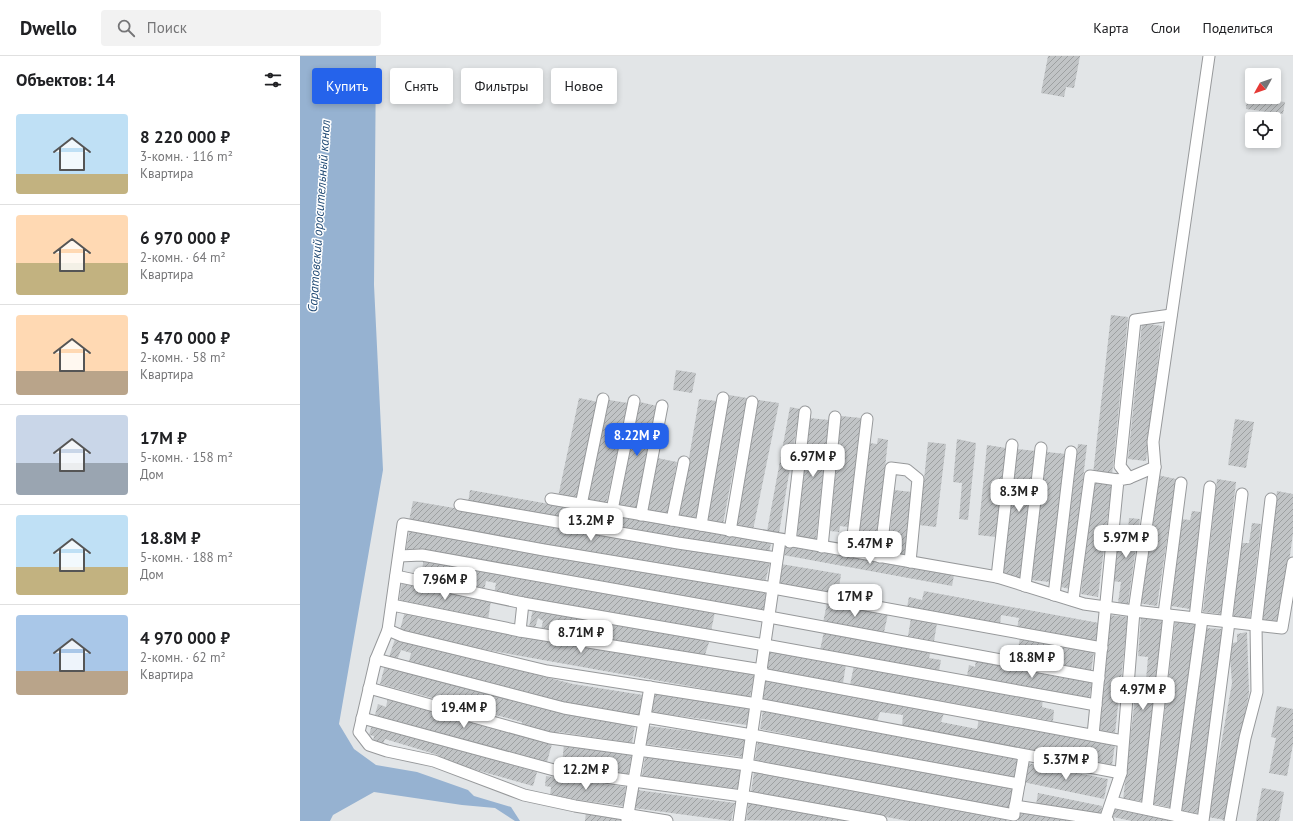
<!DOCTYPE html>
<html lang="ru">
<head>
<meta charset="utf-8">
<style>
  body { margin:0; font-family:"PT Sans",sans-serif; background:#f2f2f2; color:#202124; height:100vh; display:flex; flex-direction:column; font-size:15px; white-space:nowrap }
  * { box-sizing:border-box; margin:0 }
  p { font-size:13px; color:#757577 }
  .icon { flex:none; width:22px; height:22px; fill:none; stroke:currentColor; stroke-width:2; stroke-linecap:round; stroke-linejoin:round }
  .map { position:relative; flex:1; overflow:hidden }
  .panel { display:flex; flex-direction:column; background:#fff; width:300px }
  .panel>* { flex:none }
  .top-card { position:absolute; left:12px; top:12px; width:380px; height:36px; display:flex; gap:8px }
  .needle { width:26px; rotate:230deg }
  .tools { position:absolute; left:945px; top:12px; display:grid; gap:8px }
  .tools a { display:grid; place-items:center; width:36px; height:36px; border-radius:4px; background:#fff; box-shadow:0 2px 6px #0003; font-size:20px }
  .price { position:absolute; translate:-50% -34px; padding:0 9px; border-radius:8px; background:#fff; color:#222; font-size:13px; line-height:26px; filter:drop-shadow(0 1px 2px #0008) }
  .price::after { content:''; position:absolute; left:50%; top:24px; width:12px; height:9px; margin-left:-6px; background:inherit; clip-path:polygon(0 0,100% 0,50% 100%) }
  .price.on { background:#2563eb; color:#fff }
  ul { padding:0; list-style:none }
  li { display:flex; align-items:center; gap:12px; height:100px; padding:0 16px }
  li+li { border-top:1px solid #e0e0e0 }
  li span { display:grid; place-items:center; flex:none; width:112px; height:80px; border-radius:4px; color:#555 }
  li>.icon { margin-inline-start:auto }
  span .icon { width:48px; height:48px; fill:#fffc; stroke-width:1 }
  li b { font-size:17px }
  h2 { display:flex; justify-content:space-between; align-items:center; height:48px; padding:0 16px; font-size:17px }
  .tag { padding:0 14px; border-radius:4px; background:#fff; box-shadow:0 2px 6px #0003; font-size:14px; line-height:36px }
  .tag.on { background:#2563eb; color:#fff }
  header { display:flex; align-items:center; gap:24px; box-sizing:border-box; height:56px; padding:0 20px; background:#fff; border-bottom:1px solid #e0e0e0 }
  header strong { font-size:19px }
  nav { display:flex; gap:22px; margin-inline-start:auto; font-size:14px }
  .search { width:280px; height:36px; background:#f2f2f2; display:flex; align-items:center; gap:10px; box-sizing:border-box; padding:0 14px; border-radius:4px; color:#757577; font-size:15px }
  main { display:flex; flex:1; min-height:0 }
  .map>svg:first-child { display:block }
</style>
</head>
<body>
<header>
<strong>Dwello</strong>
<div class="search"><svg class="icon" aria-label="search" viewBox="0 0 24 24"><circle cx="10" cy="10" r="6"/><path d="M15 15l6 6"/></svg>Поиск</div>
<nav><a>Карта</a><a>Слои</a><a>Поделиться</a></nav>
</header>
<main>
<section class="panel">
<h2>Объектов: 14<svg class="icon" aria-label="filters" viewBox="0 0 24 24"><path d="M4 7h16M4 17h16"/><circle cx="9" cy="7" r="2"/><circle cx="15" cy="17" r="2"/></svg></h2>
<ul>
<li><span style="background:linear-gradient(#bfe0f5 75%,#c2b280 0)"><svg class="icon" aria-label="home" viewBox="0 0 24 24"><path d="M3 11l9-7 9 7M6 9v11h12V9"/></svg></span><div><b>8 220 000 ₽</b><p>3-комн. · 116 m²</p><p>Квартира</p></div></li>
<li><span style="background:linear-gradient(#ffd9b3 60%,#c2b280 0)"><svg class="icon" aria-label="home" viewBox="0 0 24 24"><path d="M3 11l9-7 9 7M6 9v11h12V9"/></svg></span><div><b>6 970 000 ₽</b><p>2-комн. · 64 m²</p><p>Квартира</p></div></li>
<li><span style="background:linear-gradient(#ffd9b3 70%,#b9a48a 0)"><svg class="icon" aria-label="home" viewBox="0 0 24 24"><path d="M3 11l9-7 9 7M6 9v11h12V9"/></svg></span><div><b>5 470 000 ₽</b><p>2-комн. · 58 m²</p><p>Квартира</p></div></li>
<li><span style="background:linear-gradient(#c9d6e8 60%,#9aa5b1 0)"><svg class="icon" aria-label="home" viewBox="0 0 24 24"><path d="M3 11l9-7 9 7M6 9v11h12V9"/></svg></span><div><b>17M ₽</b><p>5-комн. · 158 m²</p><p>Дом</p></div></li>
<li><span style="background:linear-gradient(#bfe0f5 65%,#c2b280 0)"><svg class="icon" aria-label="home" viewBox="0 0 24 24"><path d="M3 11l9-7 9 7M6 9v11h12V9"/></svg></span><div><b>18.8M ₽</b><p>5-комн. · 188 m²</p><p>Дом</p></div></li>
<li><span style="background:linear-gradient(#a9c7e8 70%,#b9a48a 0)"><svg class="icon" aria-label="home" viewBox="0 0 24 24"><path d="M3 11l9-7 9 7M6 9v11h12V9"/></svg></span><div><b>4 970 000 ₽</b><p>2-комн. · 62 m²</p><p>Квартира</p></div></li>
</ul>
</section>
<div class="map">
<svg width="993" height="765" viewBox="0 0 993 765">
  <defs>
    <pattern id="building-hatch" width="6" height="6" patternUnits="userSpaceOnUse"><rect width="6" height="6" fill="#c1c4c6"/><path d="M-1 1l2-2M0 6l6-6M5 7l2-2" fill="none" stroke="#9da0a1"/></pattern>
  </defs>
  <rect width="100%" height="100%" fill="#e2e5e7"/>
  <path fill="#96b2d1" d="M0,0H76L74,229L83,414L39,668L54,693L76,709L117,716L168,734L174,740L211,751L220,765H215L195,752L162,749L74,736L33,759L30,765H0Z"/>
  <g fill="url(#building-hatch)">
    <path d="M748,0H780L774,32L766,31L764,41L741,37Z"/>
    <path d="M947,41L985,46L983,58L946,53Z"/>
    <path d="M811,259L828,261L812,419L793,418Z"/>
    <path d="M842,267L862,270L846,405L828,403Z"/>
    <path d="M376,314L396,317L392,337L373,334Z"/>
    <path d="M429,339L447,342L423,468L405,465Z"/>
    <path d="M279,342L298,346L277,444L258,441Z"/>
    <path d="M399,343L417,345L396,464L379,461Z"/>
    <path d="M309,344L328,347L306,449L287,446Z"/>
    <path d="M458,344L479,347L453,474L435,470Z"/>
    <path d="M340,346L357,350L336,454L317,451Z"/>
    <path d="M490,351L500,353L479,477L467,475Z"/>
    <path d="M541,360L561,362L548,471L540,470L539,476L530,475Z"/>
    <path d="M509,362L529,364L516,483L497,482Z"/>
    <path d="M935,363L954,366L946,412L928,409Z"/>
    <path d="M578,382L588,384L576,495L557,492L569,387L577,388Z"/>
    <path d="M657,383L676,387L668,464L659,463L662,427L653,426Z"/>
    <path d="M628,386L646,388L636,471L619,469Z"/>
    <path d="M778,388L787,389L770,533L761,531Z"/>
    <path d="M687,389L706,392L696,481L678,479Z"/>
    <path d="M717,393L736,395L720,522L702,520Z"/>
    <path d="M747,396L766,398L750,526L731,524Z"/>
    <path d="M357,402L377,406L367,460L347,456Z"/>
    <path d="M857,419L876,423L857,550L838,547Z"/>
    <path d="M917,423L936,426L921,558L903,556Z"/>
    <path d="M793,425L812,427L798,541L781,538Z"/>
    <path d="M170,434L471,487L469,497L168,447Z"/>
    <path d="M594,434L612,436L606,500L588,498Z"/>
    <path d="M977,435L993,438V477L981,566L962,564Z"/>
    <path d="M113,445L470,506L465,527L109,465Z"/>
    <path d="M892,455L901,456L890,553L871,550L880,463L890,464Z"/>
    <path d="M829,462L840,463L828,548L818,547L821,526L811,525L819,473L828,475Z"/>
    <path d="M952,467L961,468L950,562L933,561L941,487H949Z"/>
    <path d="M110,473L468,534L465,555L106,493Z"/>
    <path d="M485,489L654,519L652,530L483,499Z"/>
    <path d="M124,503L415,556L411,575L194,538L196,527L186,525L184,535L120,523Z"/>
    <path d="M481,508L541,518L538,539L478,529Z"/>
    <path d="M102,526L191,544L188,564L99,546Z"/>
    <path d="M624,535L799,567L796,587L717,572L719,562L701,559L700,569L607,551L609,541L622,544Z"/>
    <path d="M527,547L588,558L584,576L523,567Z"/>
    <path d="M233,553L410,583L404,602L241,574L243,565L238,562L235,572L229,571Z"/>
    <path d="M105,555L455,616L450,641L148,587L100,574Z"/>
    <path d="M810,559L828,561L815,677L798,674Z"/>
    <path d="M841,561L863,565L842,745L823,744L836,633L845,635L848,601L838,600Z"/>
    <path d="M611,562L637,567L634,585L608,580Z"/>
    <path d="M875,566L896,567L872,752L854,748Z"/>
    <path d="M904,572L923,573L898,761L881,757Z"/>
    <path d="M524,575L631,594L629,602L641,604L639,615L520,594Z"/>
    <path d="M947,576L949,637L925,764L908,761L932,627L929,588L937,586V578Z"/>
    <path d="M720,582L794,596L791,615L716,601Z"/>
    <path d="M95,583L273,628L343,639L340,660L264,647L109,606L111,597L101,594L97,604L89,601Z"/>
    <path d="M469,595L546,608L543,627L466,613Z"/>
    <path d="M676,603L793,624L789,643L667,620L669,609L675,611Z"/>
    <path d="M85,609L335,669L332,687L259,676L257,680L221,670L222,666L80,628Z"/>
    <path d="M554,609L743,643L742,651L754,654L753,665L550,629Z"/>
    <path d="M465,624L644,657L641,666L677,673L679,663L815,688L812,709L602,670L603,659L580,656L577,666L462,643Z"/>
    <path d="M352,637L450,650L447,669L350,656Z"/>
    <path d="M88,641L252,688L247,706L75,659L78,648L86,651Z"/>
    <path d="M977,650L993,653V688L987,720L969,717L976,682L971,681Z"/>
    <path d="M463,654L719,703L715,723L460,673Z"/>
    <path d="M72,669L237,716L233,730L137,703L138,699L85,683L83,688L73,685L74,680L69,679Z"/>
    <path d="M349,670L447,683L443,701L346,688Z"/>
    <path d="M458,685L714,733L710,754L455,704Z"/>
    <path d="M264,688L332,698L328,719L262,709Z"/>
    <path d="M345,701L443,714L439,733L342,720Z"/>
    <path d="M727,707L808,723L804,743L723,726Z"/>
    <path d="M454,716L548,734L708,761L707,765H608L451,736Z"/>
    <path d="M246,720L326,731L323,750L250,740L251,731L245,730Z"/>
    <path d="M962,732L984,736L979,765H956Z"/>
    <path d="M337,734L435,747L431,765L334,752Z"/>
    <path d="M738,737L802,750L801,759L736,749Z"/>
    <path d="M449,745L550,764V765L446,764Z"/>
    <path d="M814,752L885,764V765H832L813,761Z"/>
    <path d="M720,755L774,764V765H718Z"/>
    <path d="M286,756L322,760V765H285Z"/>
  </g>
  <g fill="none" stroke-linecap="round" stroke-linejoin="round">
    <defs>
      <g id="minor">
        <path d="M423,342L401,469L697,521L784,548L834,555L855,411L853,386L909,0"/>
        <path d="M829,422L820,410L835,264L871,259"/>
        <path d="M251,443L401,469"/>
        <path d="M160,449L378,487L477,502"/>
        <path d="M281,449L303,343"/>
        <path d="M312,454L334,345"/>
        <path d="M341,459L362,350"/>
        <path d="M372,464L384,406"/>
        <path d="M430,475L452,346"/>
        <path d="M490,486L505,356"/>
        <path d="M522,491L535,361"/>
        <path d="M551,496L567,363"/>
        <path d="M99,500L122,499L469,561L799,622"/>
        <path d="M580,501L591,412L607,414L618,423L610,506"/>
        <path d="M96,520L223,547L465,589L796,649"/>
        <path d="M697,521L712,389"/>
        <path d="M725,530L741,392"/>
        <path d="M754,539L771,396"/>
        <path d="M773,544L790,420L818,424"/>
        <path d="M92,549L220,575L462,614"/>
        <path d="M864,558L881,427"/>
        <path d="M895,562L910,431"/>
        <path d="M926,566L942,438"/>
        <path d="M88,574L102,580L247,615L457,648L821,717"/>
        <path d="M220,575L223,547"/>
        <path d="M76,603L264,652L344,666"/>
        <path d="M461,618L823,685"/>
        <path d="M69,632L250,682L447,709L714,759"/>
        <path d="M345,661L452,679L719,728"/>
        <path d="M62,662L254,714L442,740L581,765"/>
        <path d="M793,679L818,424L829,422L855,411"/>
        <path d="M812,746L901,765"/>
        <path d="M715,750L805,764"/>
        <path d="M847,753L869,559"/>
        <path d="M714,757L724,700"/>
        <path d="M875,759L902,563"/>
        <path d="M327,764L350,631"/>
        <path d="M367,765L275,750L224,739L134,705L87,695L69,689L59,676L76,603L88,574L103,468L244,494L473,532L802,592"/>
        <path d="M439,765L480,484"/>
        <path d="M808,765L805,764L821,717L834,555L982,572L993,507"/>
        <path d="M903,765L929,566"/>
        <path d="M930,765L945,682L957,636L956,569L971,443"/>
      </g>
    </defs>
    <use href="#minor" stroke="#97999b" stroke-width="13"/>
    <use href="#minor" stroke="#fff" stroke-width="11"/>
  </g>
  <g text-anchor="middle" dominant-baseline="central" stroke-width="3" stroke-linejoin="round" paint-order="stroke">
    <g font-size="13" font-style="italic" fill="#214a74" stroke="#fff">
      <text transform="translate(19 160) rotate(-86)">Саратовский оросительный канал</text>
    </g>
  </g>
</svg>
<div class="tools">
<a><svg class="needle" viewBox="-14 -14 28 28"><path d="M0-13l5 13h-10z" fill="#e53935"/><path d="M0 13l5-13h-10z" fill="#757577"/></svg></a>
<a><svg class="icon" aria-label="locate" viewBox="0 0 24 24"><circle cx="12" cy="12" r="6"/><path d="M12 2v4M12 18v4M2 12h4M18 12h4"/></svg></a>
</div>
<b class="price on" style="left:337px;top:401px">8.22M ₽</b>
<b class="price" style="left:513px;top:422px">6.97M ₽</b>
<b class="price" style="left:719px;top:457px">8.3M ₽</b>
<b class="price" style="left:291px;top:486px">13.2M ₽</b>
<b class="price" style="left:826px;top:503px">5.97M ₽</b>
<b class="price" style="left:570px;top:509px">5.47M ₽</b>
<b class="price" style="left:145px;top:545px">7.96M ₽</b>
<b class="price" style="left:555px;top:562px">17M ₽</b>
<b class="price" style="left:281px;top:598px">8.71M ₽</b>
<b class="price" style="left:732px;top:623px">18.8M ₽</b>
<b class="price" style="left:843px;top:655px">4.97M ₽</b>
<b class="price" style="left:164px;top:673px">19.4M ₽</b>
<b class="price" style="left:766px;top:725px">5.37M ₽</b>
<b class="price" style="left:286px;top:735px">12.2M ₽</b>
<div class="top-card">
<a class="tag on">Купить</a>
<a class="tag">Снять</a>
<a class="tag">Фильтры</a>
<a class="tag">Новое</a>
</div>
</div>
</main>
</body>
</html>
